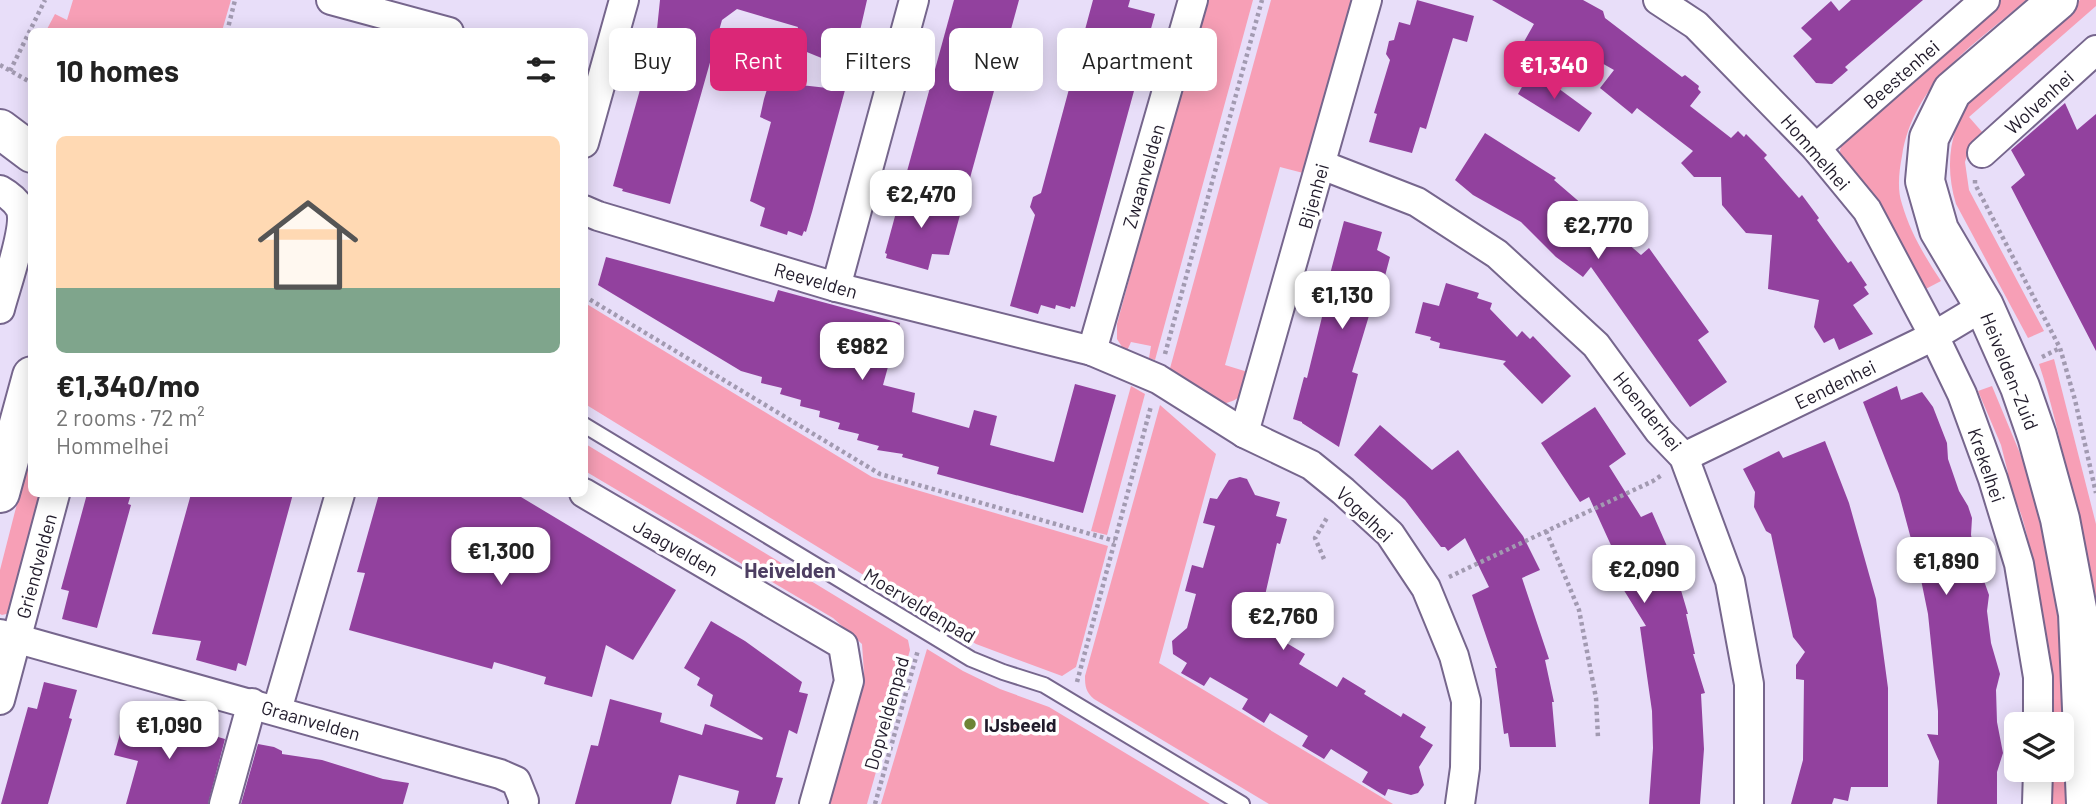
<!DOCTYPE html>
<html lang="en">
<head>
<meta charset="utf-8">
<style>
  body { margin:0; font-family:Barlow,sans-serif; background:#f2f2f2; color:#222; height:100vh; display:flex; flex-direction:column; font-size:26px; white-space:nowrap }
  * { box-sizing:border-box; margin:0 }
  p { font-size:23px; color:#767676 }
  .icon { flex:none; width:38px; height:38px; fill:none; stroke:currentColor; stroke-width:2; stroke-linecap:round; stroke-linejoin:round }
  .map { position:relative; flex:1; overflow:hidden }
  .drawer { position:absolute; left:28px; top:28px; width:560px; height:469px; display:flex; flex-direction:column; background:#fff; border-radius:10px; box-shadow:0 4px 18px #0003 }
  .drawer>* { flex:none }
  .banner { position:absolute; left:609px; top:28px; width:665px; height:63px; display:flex; gap:14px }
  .fabs { position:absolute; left:2004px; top:712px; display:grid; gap:14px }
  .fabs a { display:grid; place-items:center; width:70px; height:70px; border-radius:10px; background:#fff; box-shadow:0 4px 18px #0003; font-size:35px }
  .price { position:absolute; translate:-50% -60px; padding:0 16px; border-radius:14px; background:#fff; color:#222; font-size:23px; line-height:46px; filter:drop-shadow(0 2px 4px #0008) }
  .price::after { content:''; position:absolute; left:50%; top:42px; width:21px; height:16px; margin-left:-10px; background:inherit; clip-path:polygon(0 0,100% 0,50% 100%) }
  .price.on { background:#db2777; color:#fff }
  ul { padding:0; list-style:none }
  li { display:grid; align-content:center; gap:14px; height:371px; padding:0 28px }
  li span { display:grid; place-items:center; height:217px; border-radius:10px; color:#555 }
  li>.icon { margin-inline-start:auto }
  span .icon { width:126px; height:126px; fill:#fffc; stroke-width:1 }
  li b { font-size:30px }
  h2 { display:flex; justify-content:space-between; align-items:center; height:84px; padding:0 28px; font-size:30px }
  .tag { padding:0 24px; border-radius:10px; background:#fff; box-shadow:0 4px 18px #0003; font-size:24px; line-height:63px }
  .tag.on { background:#db2777; color:#fff }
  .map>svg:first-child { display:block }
</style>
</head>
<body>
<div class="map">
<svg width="2096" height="804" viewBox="0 0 2096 804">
  <rect width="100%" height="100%" fill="#e8def9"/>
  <g fill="#f79fb6">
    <path d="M73,0H231L222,31H46L55,14L67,20Z"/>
    <path d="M1205,0H1253L1155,360L1149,358L1151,346L1131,342L1126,353L1117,339V324Z"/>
    <path d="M1271,0H1354L1307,174L1280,167L1225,365L1251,373C1246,392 1242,400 1222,404L1169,372Z"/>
    <path d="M2000,0H2026C1973,46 1914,82 1902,156C1899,171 1897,190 1902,204C1910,232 1925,257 1941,281L1920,292L1894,232L1841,162L1840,151L1842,141Z"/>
    <path d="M2080,0H2096V6L1969,117L1983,133L1970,146L1965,162L1969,190L2044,331L2028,338L1956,204C1944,164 1950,129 1973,94Z"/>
    <path d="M585,303L872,477L1108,546L1076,667L1062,676L976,644L585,404Z"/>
    <path d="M2054,359L2096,524V613C2089,566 2079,521 2068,475C2059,437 2051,400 2039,364Z"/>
    <path d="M1131,386L1145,394L1107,535L1091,531Z"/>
    <path d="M1992,386L2029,475L2041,512L2063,628L2067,804H2048L2050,770H2062V724H2050C2043,660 2041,579 2022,517C2018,503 2009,492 2005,478L2008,473L2001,445L1978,391Z"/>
    <path d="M1160,405L1216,454L1159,663L1393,804H1269L1094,699C1086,692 1085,687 1085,676Z"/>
    <path d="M584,443L908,640L910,650L867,804H828L864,673L862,644L833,618L585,471Z"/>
    <path d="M31,449L32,494H42L10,613L2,615L0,614V570Z"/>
    <path d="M927,649L963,671L1000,689L1049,707L1210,804H881Z"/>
  </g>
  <g fill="#92419e">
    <path d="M660,0H867L851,70L792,46L798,27L737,9L722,20L670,204L622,191L623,189L613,186L657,29Z"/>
    <path d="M954,0H1019L970,178L906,175Z"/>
    <path d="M1093,0H1130L1128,7L1155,14L1075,307L1071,306L1070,309L1056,305L1055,309L1041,305L1038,314L1010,306L1035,215L1030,207L1033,197L1041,193Z"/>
    <path d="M1417,0L1474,16L1467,42L1453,38L1426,129L1420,127L1412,153L1369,142L1377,114L1374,113L1390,60L1386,54L1389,41L1394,40L1399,22L1410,25Z"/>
    <path d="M1492,0H1583L1603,11L1605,18L1682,77L1685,75L1699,86L1698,89L1701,92L1690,106L1731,138L1738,131L1744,137L1746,134L1767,155L1764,158L1799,198L1802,195L1819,218L1817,220L1848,263L1851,261L1867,285L1864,287L1869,294L1853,305L1873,334L1839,350L1834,338L1824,343L1814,327L1819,300L1768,289L1772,235L1746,233L1722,205L1721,177H1694L1681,163L1693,151L1637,108L1632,114L1600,88L1614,70L1570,45L1552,77L1516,56L1534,24Z"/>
    <path d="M1851,0H1923L1845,67L1848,70L1832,84L1816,83L1793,56L1812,39L1801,28L1831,1L1839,11Z"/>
    <path d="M1532,69L1592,113L1579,132L1518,94Z"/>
    <path d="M783,83L845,90L812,212L806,232L804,231L802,236L788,231L787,235L760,226L765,208L750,201L771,122L760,117L764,99L768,86L781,89Z"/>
    <path d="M2065,103L2077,130L2096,114V351L2011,187L2025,175L2011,150Z"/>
    <path d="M1485,133L1556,178L1554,180L1641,255L1649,248L1709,332L1698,340L1727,382L1690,407L1591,267L1583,277L1556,257L1521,222L1473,195L1455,180Z"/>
    <path d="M904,183L960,215L949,255L932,254L928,270L886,258L887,254L885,253Z"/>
    <path d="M1344,221L1382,232L1377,250L1390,257L1376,310L1371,309L1352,372L1358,374L1339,447L1302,423V422L1293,419L1304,377L1307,378L1322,317L1319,316Z"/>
    <path d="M606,257L774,302L778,290L900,323L883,385L915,393L912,412L969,428L974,410L997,416L990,445L1054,462L1075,384L1116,395L1083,513L937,474L939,467L902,457L903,454L877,450L879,446L857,440L859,434L838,429L840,423L819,417L820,411L800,406L801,400L780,394L782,388L761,383L762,377L741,371L598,285Z"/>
    <path d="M1446,283L1479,293L1477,298L1492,303L1490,309L1517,337L1522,331L1530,339L1533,336L1571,376L1542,404L1503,364L1506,361L1439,348L1440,343L1430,340L1431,337L1415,333L1423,302L1439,306Z"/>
    <path d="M1897,386L1901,400L1922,392L1933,407L1947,443L1948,459L1959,491L1968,506L1972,518L1971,535L1978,564L1989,595L1987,611L1991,643L2000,674L1996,690L1997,722L2003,753L1997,772V804H1937L1939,761L1927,734L1938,735V711L1928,614L1918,565L1899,494L1863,402Z"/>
    <path d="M1595,407L1626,454L1609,466L1641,517L1652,512L1670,553L1688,614H1686L1695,654H1693L1705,693L1701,694L1704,749L1700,804H1649L1653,748L1652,711L1640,627L1646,626L1604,558L1615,554L1589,497L1580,502L1541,443Z"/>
    <path d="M1380,425L1432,470L1458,450L1523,536L1540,570L1522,578L1549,659L1545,660L1554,702H1552L1556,747H1510L1508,733L1504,734L1495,668H1497L1472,595L1489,587L1465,538L1448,551L1445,547H1441L1405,500L1354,455Z"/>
    <path d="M1825,441L1849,503L1876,599L1888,688V787H1851L1848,801L1834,798L1832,804H1791L1803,760L1804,680L1796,679V665L1805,652L1793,637L1771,534L1766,531L1754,507L1755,492L1743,469L1779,451L1783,458Z"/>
    <path d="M1240,477L1247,479L1255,495L1280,502L1276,516L1287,519L1280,544L1277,543L1258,626L1305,654L1299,664L1319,676L1337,687L1343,677L1366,691L1364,694L1401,717L1403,713L1426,727L1420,737L1433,745L1419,767L1424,785L1418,793L1411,795L1388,789L1385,796L1362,782L1368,772L1331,749L1324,759L1302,746L1308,736L1270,713L1264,723L1242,709L1248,699L1210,677L1204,686L1181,673L1187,663L1173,654L1172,641L1187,628L1196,594L1185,591L1192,565L1203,568L1215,526L1203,523L1210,498L1217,499L1229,480Z"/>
    <path d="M87,494H131L128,504L131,505L97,628L62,619L69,591L61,589Z"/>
    <path d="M191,494H293L246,666L238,663L236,671L196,660L201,641L152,634Z"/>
    <path d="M379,494H516L676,590L633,660L606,645L592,697L544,684L546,677L494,662L492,669L349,630L365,573L357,572Z"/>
    <path d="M711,621L745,641L802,682L799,692L808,694L797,734L789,730L776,777L783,778L775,804H736L739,791L679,775L671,804H575L591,745L598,746L610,699L662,713L660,722L702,735L705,724L762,740L763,738L710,706L713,695L697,685L700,678L684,668Z"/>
    <path d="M44,682L77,690L69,718L72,719L48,804H1L28,707L37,709Z"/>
    <path d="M131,712L225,739L208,804H126L138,761L114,755L126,713Z"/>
    <path d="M258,744L274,747L282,751V754L322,760L383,779L409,783L403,804H241Z"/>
  </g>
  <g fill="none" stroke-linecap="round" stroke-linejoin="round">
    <defs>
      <path id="lane" d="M584,425L971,659L1003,672L1044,685L1242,804"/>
      <g id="street">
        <path d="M331,0L449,32"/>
        <path d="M1658,0L1696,25L1816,148L1867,210L1934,336L1962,394L1993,479L2019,564L2038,677V724"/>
        <path d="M584,143L624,0"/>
        <path d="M1816,148L1985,0"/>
        <path d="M1982,153L2096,50"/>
        <path d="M1322,165L1417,202L1497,254L1596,345L1659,431L1684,457L1730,581L1749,684V804"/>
        <path d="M0,190C7,194 16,201 20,208C28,225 5,289 0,309"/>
        <path d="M584,210L598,216L836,287L1092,351L1158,379L1244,433L1311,465L1343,491L1390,534L1426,588L1454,656L1466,701L1465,768L1460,804"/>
        <path d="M836,287L914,0"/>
        <path d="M1092,351L1193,0"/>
        <path d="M1244,433L1367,0"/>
        <path d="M1684,457L1934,336L1984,306"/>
        <path d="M584,493L843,645L849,681L814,804"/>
        <path d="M0,634L500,774L516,781L524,801L523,804"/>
        <path d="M0,700L55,494"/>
        <path d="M277,710L340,494"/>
        <path d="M224,804L252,703"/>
        <path d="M2037,804L2038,770"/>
      </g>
      <g id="secondary">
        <path d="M2058,0L1952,91L1929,138L1925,181L1939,230L1984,306L2020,387L2037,436L2060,519L2078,614L2086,804"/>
        <path d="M0,129L32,153"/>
        <path d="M0,493L32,376"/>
      </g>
    </defs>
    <use href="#lane" stroke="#76668d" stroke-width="18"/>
    <use href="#street" stroke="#76668d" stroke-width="32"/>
    <use href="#secondary" stroke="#76668d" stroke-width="42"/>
    <g stroke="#a29ab1" stroke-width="4.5" stroke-dasharray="3.5 3.5" stroke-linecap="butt">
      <path d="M227,32L235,0"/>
      <path d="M0,65L32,83"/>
      <path d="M10,71L45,0"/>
      <path d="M1975,180V184L2060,348L2075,400L2096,493"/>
      <path d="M584,296L880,474L1115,541"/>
      <path d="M1165,354L1262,0"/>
      <path d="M2042,357L2060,348"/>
      <path d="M1546,531L1579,610L1596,698L1598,738"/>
      <path d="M1324,559L1315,538L1328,516"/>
      <path d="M1449,577L1653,481L1662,475"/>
      <path d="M1279,622L1321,601"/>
      <path d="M1077,682L1151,406"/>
      <path d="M875,804L918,650"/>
    </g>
    <use href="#lane" stroke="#fff" stroke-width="14"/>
    <use href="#street" stroke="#fff" stroke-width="28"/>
    <use href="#secondary" stroke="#fff" stroke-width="38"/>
  </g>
  <circle fill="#6e8435" stroke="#fff" stroke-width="2.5" cx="970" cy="724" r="7"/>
  <g text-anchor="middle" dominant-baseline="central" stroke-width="7" stroke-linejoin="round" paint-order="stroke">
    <g font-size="19" fill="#211b2b" stroke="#fff">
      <text transform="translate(1901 74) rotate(-41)">Beestenhei</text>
      <text transform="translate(2039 102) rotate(-42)">Wolvenhei</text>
      <text transform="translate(1816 152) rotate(49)">Hommelhei</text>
      <text transform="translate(1143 176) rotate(-74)">Zwaanvelden</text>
      <text transform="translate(1313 196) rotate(-74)">Bijenhei</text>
      <text transform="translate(816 280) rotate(16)">Reevelden</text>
      <text transform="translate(2010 371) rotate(68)">Heivelden-Zuid</text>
      <text transform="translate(1835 384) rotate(-26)">Eendenhei</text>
      <text transform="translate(1648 411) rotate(51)">Hoenderhei</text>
      <text transform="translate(1987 465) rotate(71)">Krekelhei</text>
      <text transform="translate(1365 514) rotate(44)">Vogelhei</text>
      <text transform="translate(676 547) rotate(30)">Jaagvelden</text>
      <text transform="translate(36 566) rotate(-75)">Griendvelden</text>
      <text transform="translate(920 605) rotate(31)">Moerveldenpad</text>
      <text transform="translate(886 713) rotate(-74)">Dopveldenpad</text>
      <text transform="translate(311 720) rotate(16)">Graanvelden</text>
    </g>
    <g font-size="19" font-weight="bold" fill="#211b2b" stroke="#fff" text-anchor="start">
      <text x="984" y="724">IJsbeeld</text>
    </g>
    <g font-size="21" font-weight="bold" fill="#4d3e62" stroke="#fff">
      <text x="790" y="569">Heivelden</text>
    </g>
  </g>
</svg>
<div class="fabs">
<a><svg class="icon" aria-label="layers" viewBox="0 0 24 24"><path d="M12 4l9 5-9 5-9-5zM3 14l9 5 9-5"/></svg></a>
</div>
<b class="price on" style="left:1554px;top:101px">€1,340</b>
<b class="price" style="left:921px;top:230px">€2,470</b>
<b class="price" style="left:1598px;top:261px">€2,770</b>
<b class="price" style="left:1342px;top:331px">€1,130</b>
<b class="price" style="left:862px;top:382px">€982</b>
<b class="price" style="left:501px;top:587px">€1,300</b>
<b class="price" style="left:1946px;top:597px">€1,890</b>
<b class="price" style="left:1644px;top:605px">€2,090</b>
<b class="price" style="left:1283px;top:652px">€2,760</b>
<b class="price" style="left:169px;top:761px">€1,090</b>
<div class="banner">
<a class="tag">Buy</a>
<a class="tag on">Rent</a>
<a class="tag">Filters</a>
<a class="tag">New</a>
<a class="tag">Apartment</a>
</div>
<section class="drawer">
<h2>10 homes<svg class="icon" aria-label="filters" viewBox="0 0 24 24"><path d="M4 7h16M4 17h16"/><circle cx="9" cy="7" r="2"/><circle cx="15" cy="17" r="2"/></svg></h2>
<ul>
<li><span style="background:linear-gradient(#ffd9b3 70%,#7fa58c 0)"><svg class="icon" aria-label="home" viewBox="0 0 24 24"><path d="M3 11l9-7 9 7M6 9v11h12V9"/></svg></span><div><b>€1,340/mo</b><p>2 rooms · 72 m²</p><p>Hommelhei</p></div></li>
</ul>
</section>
</div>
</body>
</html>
